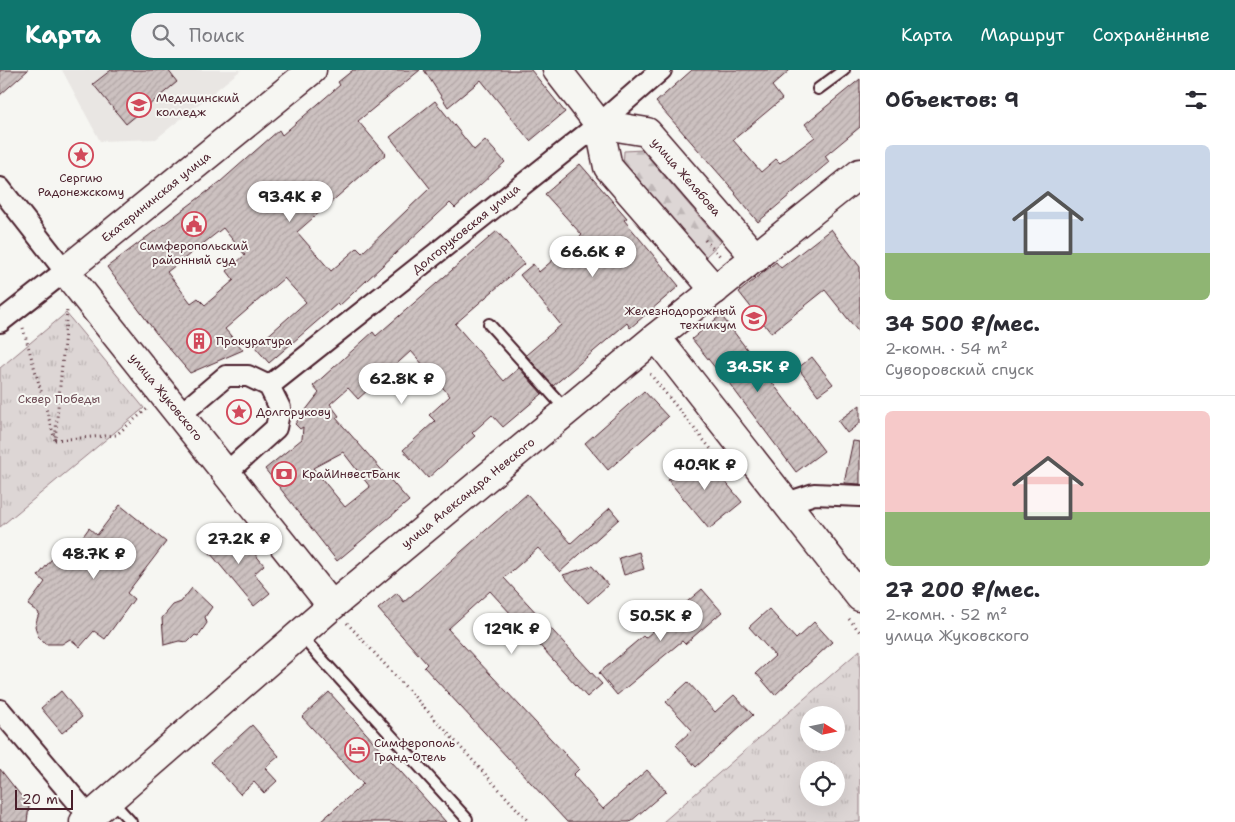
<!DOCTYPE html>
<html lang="ru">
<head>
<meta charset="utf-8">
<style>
  body { margin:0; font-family:"Shantell Sans",sans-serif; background:#f2f2f3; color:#2b2b33; height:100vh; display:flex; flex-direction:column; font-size:19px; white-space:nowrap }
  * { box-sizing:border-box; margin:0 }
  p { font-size:16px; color:#7c7c81 }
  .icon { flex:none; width:28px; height:28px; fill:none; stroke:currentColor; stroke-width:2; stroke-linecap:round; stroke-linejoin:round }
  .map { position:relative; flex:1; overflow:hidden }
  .drawer { display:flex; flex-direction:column; background:#fff; width:375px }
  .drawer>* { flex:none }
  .needle { width:32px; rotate:100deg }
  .controls { position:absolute; left:800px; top:636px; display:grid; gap:10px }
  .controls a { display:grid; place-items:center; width:45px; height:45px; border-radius:50%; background:#fff; box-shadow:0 5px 20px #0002; font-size:25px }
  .scale { position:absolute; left:15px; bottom:12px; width:58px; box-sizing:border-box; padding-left:5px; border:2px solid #4a1f2b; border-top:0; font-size:14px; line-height:18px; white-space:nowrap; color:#4a1f2b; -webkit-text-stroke:4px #f6f6f2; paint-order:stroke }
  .price { position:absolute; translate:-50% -42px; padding:0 11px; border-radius:18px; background:#fff; color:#222; font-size:16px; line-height:32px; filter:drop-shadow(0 1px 2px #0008) }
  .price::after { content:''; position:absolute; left:50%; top:30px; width:15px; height:11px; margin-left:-8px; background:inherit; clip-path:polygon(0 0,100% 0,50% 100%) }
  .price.active { background:#0f766e; color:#fff }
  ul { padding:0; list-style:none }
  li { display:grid; align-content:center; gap:10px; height:265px; padding:0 25px }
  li+li { border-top:1px solid #e1e1e2 }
  li span { display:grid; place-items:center; height:155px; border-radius:8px; color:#555 }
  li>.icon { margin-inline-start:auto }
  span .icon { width:90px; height:90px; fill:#fffc; stroke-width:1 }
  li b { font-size:21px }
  h2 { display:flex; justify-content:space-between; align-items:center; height:60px; padding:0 25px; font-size:21px }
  header { display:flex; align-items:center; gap:30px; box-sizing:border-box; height:70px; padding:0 25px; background:#0f766e; color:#fff }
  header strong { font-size:24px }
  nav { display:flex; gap:28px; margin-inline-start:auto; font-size:18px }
  .search { width:350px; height:45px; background:#f2f2f3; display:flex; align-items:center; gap:12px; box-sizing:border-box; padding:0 18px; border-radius:28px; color:#7c7c81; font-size:19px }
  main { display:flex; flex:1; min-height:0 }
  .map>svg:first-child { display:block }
</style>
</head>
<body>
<header>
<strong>Карта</strong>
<div class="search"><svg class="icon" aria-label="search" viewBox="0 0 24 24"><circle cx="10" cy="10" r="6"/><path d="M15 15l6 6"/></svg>Поиск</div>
<nav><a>Карта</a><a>Маршрут</a><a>Сохранённые</a></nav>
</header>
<main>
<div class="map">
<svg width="860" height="752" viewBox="0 0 860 752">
  <defs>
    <pattern id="grass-tufts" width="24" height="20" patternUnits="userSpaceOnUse" patternTransform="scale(1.25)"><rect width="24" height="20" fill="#ddd6d5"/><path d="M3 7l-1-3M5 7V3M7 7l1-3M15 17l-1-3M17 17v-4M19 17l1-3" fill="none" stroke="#bfb7b7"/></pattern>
    <pattern id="forest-firs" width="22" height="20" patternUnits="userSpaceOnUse" patternTransform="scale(1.25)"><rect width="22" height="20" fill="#ddd6d5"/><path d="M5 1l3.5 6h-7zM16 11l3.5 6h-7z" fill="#bfb7b7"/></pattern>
    <pattern id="building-hatch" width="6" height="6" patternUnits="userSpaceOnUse" patternTransform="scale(1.25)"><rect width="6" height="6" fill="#ccc1c0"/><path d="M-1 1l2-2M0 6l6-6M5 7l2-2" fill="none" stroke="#b1a5a5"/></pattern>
  </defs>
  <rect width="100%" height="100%" fill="#f6f6f2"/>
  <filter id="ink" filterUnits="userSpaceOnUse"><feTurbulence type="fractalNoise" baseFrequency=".02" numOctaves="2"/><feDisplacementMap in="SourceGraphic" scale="10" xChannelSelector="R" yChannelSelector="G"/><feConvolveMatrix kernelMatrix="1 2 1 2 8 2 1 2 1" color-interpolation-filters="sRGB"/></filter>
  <g filter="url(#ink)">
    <path fill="#e9e6e3" d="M62,0H241L156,69L100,71Z"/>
    <g fill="url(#grass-tufts)" stroke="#947a80" fill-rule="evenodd">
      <path d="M66,243L144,338L0,457V298Z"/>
      <path d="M860,580V752H663ZM809,645H836V672H809ZM809,700H836V728H809Z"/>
    </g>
    <path fill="url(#forest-firs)" stroke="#947a80" d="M642,80L721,172L705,187L623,97L624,81Z"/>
    <g fill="url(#building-hatch)" stroke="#4a1f2b" fill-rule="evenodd">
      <path d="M0,0H28L0,25Z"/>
      <path d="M111,0H168L177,12L126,54L93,14Z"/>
      <path d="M353,0H420L358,51L386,84L297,162L331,201L357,178L362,183L430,118L390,67L435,31L474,80L485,70L505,92L455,138L450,133L339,236L337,234L269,293L255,277L306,232L284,208L225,259L243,280L190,303L156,263L107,197L220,112L279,60L282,65L340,15L338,12ZM223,158L245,185L227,201L234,210L205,235L198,228L191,233L167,202Z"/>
      <path d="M424,0H531L565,42L530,71L481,10L448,37Z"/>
      <path d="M692,0H790L772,16L782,29L733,70L761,102L776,89L780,93L815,67L805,54L860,9V57L825,86L829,92L758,152L735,124L736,123L656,32Z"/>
      <path d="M580,94L627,148L624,150L679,216L630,258L627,253L553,316L526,285L561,255L520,205L533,194L539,202L582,165L545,124Z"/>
      <path d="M831,159L860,197V264L825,220L771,263L739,222L776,192L781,198Z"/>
      <path d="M497,161L524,194L455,254L504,311L519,298L542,324L503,357L492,345L472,363L475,366L428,408L403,380L435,351L429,345L450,326L411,281L358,329L348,318L330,334L339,346L336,348L409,431L337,491L265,399L302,369L303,357L300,359L295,354L319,323L313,316L373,262L376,266ZM343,382L370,417L345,437L313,398Z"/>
      <path d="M721,245L824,381L796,402L726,309L725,310L692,269Z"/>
      <path d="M812,287L833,314L818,325L798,298Z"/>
      <path d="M644,321L668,347L608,400L585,373Z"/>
      <path d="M860,335V353L847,363L838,351Z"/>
      <path d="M853,371L860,372V414L844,413Z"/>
      <path d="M701,382L742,432L709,459L668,410Z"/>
      <path d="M527,424L571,473L610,438L619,449L560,502L538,478L504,508L602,614L587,627L490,521L448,559L579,699L573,705L603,739L647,700L666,721L630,752H567L424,597L427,594L378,539L397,523L404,532Z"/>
      <path d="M120,435L166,472L127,523L134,529L105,569L94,561L80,577L70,569L62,574H45L38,566L35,556L39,543L28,535L45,512L38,506L64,474L73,480L89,458L97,465Z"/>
      <path d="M232,457L264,495L254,504L270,523L254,536L206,478Z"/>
      <path d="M639,482L644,499L624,505L619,488Z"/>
      <path d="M592,496L608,515L588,533L563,505Z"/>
      <path d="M192,518L212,537L205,547L207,553L198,566L195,565L188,572L179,571L164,575L162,548L173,535L181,532Z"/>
      <path d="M702,519L722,542L685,574L682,571L617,625L599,603L643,566L645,568Z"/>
      <path d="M769,539L796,569L814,552L832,572L775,625L756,603L775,586L749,557Z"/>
      <path d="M688,612L715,642L734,625L753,645L696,697L676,675L692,660L666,632Z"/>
      <path d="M61,621L82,647L62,663L41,638Z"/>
      <path d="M329,622L446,752H320L363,714L302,647Z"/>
      <path d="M252,655L279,686L265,698L277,711L264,723L254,712L240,724L211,692Z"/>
      <path d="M0,699L29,736L27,752H0Z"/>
    </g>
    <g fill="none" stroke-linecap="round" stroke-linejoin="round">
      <defs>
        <g id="lane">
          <path d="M818,19L844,0"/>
          <path d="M489,254L567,341"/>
          <path d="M300,565L467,749"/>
          <path d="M111,730L131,752"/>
        </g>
        <g id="street">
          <path d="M0,118L65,201L0,252"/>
          <path d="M269,316L599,54L661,0"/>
          <path d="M180,345L226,306H248L269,316L280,338L276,358L226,403"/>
          <path d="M787,433L814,424L860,426"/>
          <path d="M0,640L90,747"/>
        </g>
        <g id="secondary">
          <path d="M557,0L599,54L608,97L715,220"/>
          <path d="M599,54L647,62L756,188"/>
          <path d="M656,267L860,527"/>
        </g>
        <g id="primary">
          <path d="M312,0L65,201L332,536"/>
          <path d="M84,752L332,536L656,267L860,103"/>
        </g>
      </defs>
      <use href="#lane" stroke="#4a1f2b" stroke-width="14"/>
      <use href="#street" stroke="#4a1f2b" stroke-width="24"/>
      <use href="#secondary" stroke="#4a1f2b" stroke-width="31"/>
      <use href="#primary" stroke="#4a1f2b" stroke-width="31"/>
      <g stroke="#4a1f2b" stroke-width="3" stroke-dasharray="1 4" stroke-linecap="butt">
        <path d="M705,170L721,187"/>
        <path d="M23,258L55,370L67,240"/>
        <path d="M650,304L736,410"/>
        <path d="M55,370L116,365L147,339"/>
        <path d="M849,549L860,562"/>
        <path d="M347,553L529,752"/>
      </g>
      <use href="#lane" stroke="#f6f6f2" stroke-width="10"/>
      <use href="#street" stroke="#f6f6f2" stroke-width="20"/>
      <use href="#secondary" stroke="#f6f6f2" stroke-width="28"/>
      <use href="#primary" stroke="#f6f6f2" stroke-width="28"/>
    </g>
  </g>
  <defs>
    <symbol id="university-ring" viewBox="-11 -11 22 22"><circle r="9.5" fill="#f6f6f2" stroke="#d1495b" stroke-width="1.5"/><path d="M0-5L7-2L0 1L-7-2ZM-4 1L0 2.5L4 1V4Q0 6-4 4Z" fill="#d1495b"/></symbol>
    <symbol id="sight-ring" viewBox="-11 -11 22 22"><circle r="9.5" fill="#f6f6f2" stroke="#d1495b" stroke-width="1.5"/><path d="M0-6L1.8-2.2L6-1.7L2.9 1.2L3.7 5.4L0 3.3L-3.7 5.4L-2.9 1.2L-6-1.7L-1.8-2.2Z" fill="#d1495b"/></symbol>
    <symbol id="civic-ring" viewBox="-11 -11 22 22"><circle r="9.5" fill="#f6f6f2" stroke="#d1495b" stroke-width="1.5"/><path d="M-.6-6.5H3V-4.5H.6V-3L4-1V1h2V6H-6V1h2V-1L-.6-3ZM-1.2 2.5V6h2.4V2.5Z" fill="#d1495b"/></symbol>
    <symbol id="building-ring" viewBox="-11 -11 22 22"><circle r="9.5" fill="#f6f6f2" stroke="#d1495b" stroke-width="1.5"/><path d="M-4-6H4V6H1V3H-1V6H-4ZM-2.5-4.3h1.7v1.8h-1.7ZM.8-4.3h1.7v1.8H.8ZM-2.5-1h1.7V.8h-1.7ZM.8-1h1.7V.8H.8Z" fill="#d1495b"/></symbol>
    <symbol id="bank-ring" viewBox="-11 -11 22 22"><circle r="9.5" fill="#f6f6f2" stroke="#d1495b" stroke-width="1.5"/><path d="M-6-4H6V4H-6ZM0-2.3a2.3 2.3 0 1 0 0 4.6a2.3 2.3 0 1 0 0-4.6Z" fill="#d1495b"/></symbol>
    <symbol id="hotel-ring" viewBox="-11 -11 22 22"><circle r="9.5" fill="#f6f6f2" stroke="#d1495b" stroke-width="1.5"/><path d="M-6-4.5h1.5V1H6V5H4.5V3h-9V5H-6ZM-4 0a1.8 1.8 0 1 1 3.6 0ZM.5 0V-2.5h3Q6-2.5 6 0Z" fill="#d1495b"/></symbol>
  </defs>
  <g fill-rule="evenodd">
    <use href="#university-ring" x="125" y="21" width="28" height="28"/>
    <use href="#sight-ring" x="67" y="71" width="28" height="28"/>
    <use href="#civic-ring" x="180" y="140" width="28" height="28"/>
    <use href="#university-ring" x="740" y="234" width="28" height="28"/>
    <use href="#building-ring" x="185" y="257" width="28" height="28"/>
    <use href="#sight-ring" x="225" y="328" width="28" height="28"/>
    <use href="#bank-ring" x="270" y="390" width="28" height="28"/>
    <use href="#hotel-ring" x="343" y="666" width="28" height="28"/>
  </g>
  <g text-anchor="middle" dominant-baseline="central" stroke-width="4" stroke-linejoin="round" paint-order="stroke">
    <g font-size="12" fill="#4a1f2b" stroke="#f6f6f2" text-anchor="start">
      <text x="156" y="28">Медицинский<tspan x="156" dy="14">колледж</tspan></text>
      <text x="81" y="108" text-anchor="middle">Сергию<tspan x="81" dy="14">Радонежскому</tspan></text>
      <text x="194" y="176" text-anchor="middle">Симферопольский<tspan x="194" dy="14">районный суд</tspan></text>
      <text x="736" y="241" text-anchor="end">Железнодорожный<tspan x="736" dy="14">техникум</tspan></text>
      <text x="216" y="271">Прокуратура</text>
      <text x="256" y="342">Долгорукову</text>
      <text x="302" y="404">КрайИнвестБанк</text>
      <text x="374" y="673">Симферополь<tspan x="374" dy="14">Гранд-Отель</tspan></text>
    </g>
    <g font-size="12" fill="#4a1f2b" stroke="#f6f6f2">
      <text transform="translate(686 107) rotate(49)">улица Желябова</text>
      <text transform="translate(156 127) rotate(-39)">Екатерининская улица</text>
      <text transform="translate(466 159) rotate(-39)">Долгоруковская улица</text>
      <text transform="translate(166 327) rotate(51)">улица Жуковского</text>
      <text transform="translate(468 423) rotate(-39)">улица Александра Невского</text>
    </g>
    <g font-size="12" fill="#6f4d56" stroke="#f6f6f2">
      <text x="59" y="329">Сквер Победы</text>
    </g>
  </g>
</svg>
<div class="controls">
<a><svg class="needle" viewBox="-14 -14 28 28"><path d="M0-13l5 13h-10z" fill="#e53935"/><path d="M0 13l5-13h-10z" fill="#7c7c81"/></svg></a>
<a><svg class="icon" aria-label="locate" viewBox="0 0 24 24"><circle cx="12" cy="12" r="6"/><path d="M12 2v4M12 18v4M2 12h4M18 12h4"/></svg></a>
</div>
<div class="scale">20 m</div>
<b class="price" style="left:290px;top:153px">93.4K ₽</b>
<b class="price" style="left:593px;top:208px">66.6K ₽</b>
<b class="price active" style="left:758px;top:323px">34.5K ₽</b>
<b class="price" style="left:402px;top:335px">62.8K ₽</b>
<b class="price" style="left:705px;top:421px">40.9K ₽</b>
<b class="price" style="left:239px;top:495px">27.2K ₽</b>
<b class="price" style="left:94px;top:510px">48.7K ₽</b>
<b class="price" style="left:661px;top:572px">50.5K ₽</b>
<b class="price" style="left:512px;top:585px">129K ₽</b>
</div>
<section class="drawer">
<h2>Объектов: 9<svg class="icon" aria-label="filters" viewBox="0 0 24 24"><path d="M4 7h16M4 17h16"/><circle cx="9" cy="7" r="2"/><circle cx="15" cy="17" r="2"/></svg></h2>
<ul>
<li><span style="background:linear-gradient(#c9d6e8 70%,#8fb573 0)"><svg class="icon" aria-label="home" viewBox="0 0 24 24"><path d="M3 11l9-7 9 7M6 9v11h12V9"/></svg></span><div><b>34 500 ₽/мес.</b><p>2-комн. · 54 m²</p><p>Суворовский спуск</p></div></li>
<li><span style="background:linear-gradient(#f6c9c9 65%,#8fb573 0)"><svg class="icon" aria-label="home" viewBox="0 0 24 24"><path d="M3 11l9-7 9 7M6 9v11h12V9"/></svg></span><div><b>27 200 ₽/мес.</b><p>2-комн. · 52 m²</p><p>улица Жуковского</p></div></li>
</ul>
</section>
</main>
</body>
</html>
